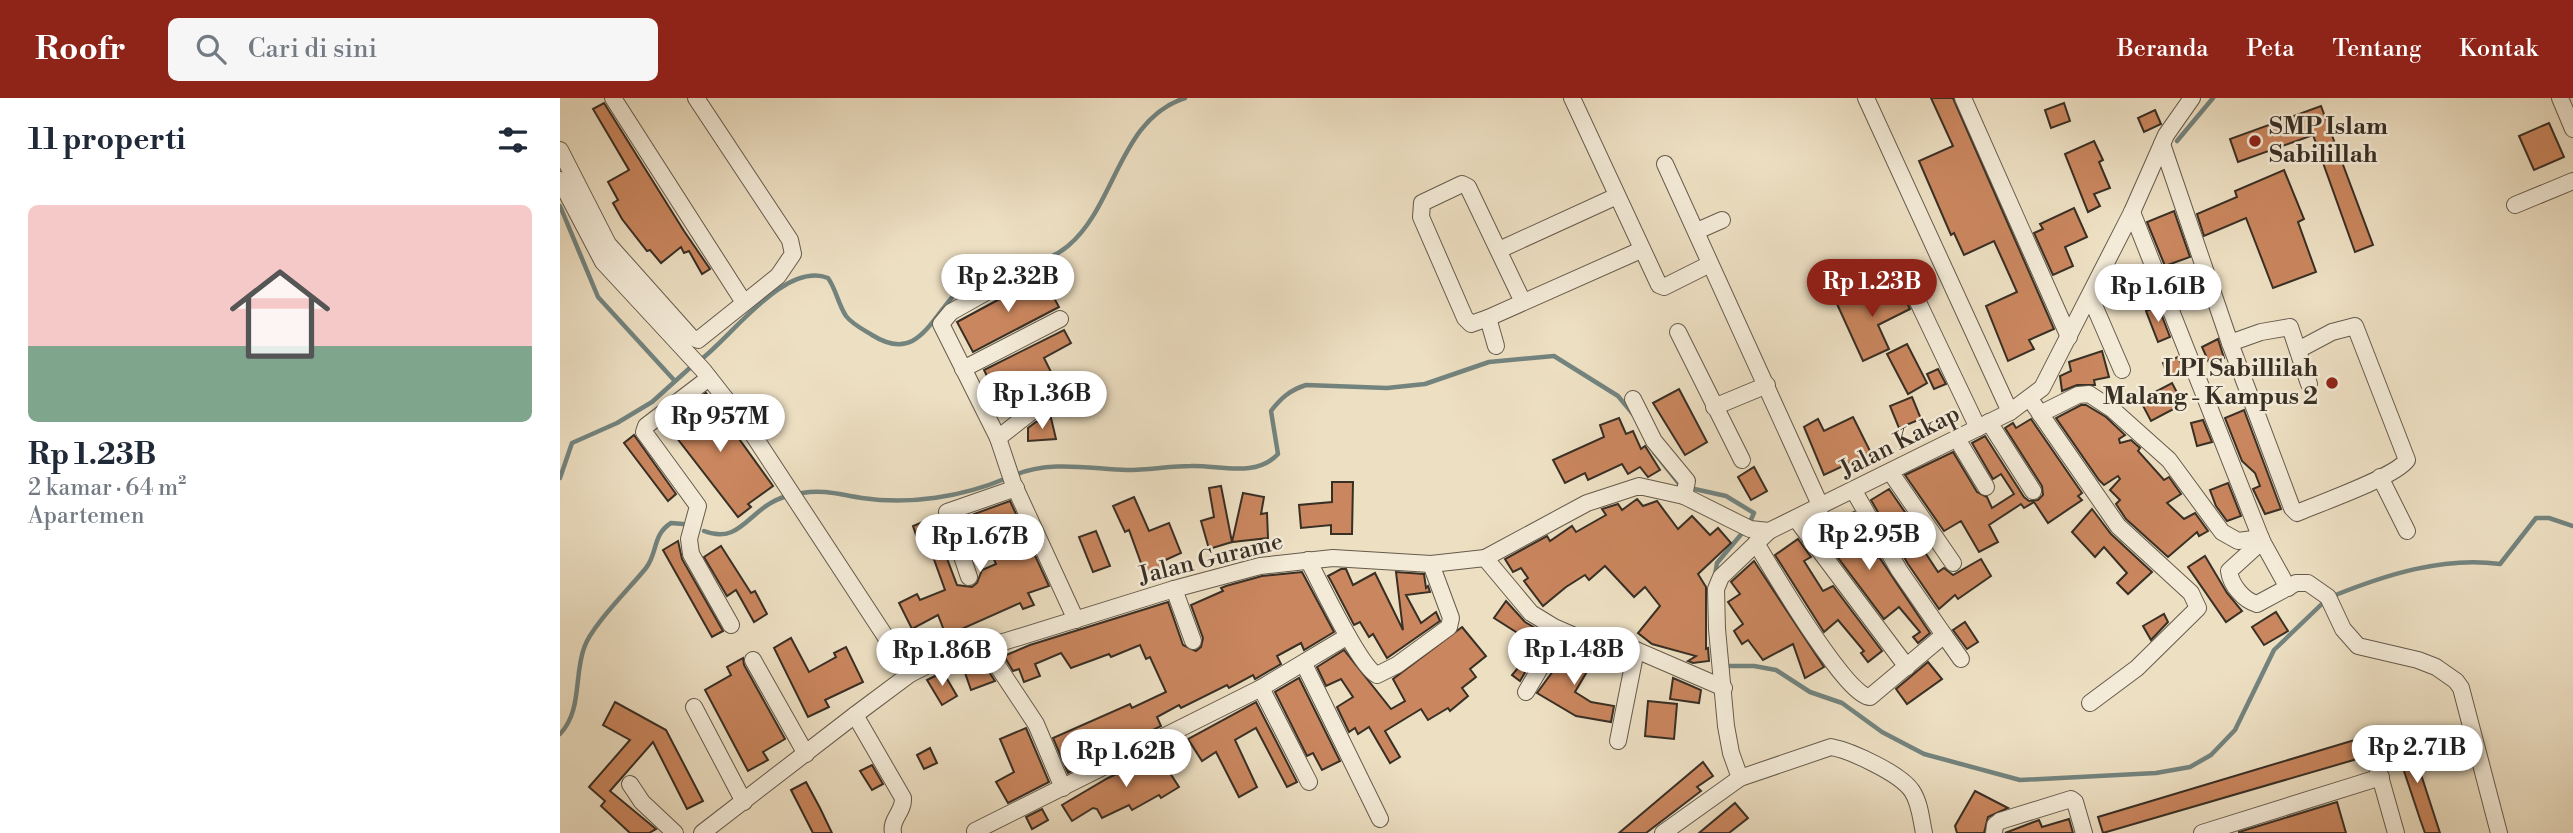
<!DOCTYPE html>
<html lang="id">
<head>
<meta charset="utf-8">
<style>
  body { margin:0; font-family:"Libre Bodoni",serif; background:#f6f6f7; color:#1f2937; height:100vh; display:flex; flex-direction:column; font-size:26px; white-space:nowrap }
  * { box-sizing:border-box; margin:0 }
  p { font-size:23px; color:#747a83 }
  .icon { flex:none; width:38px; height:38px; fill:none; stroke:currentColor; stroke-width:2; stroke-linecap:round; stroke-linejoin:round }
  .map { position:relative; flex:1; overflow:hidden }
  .details { display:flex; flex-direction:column; background:#fff; width:560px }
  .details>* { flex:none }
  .price { position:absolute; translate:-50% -60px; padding:0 16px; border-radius:24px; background:#fff; color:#222; font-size:23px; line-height:46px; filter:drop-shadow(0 2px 4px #0008) }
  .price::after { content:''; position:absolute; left:50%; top:42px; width:21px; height:16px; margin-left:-10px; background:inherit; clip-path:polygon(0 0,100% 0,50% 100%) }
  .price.current { background:#8f2418; color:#fff }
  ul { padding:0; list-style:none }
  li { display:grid; align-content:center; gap:14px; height:371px; padding:0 28px }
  li span { display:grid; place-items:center; height:217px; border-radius:10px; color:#555 }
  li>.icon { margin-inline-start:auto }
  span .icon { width:126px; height:126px; fill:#fffc; stroke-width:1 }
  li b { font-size:30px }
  h2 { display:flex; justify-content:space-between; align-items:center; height:84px; padding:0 28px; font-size:30px }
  header { display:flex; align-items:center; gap:42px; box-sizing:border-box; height:98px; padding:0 35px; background:#8f2418; color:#fff }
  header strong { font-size:33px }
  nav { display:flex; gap:38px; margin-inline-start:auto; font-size:24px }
  .search { width:490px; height:63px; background:#f6f6f7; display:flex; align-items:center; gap:18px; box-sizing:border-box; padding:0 24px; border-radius:10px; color:#747a83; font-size:26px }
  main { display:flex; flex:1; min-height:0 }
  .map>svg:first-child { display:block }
</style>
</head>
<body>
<header>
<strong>Roofr</strong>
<div class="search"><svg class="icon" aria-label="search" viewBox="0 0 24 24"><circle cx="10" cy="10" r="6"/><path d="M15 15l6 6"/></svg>Cari di sini</div>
<nav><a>Beranda</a><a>Peta</a><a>Tentang</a><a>Kontak</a></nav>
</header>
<main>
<section class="details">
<h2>11 properti<svg class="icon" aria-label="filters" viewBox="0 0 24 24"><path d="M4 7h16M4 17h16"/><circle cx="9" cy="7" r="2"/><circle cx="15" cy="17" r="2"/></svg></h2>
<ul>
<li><span style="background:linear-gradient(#f6c9c9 65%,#7fa58c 0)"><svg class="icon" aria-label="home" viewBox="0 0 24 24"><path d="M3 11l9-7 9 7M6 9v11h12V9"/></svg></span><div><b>Rp 1.23B</b><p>2 kamar · 64 m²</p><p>Apartemen</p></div></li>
</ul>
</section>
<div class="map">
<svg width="2013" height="735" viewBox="0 0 2013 735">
  <rect width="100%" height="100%" fill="#eddfc2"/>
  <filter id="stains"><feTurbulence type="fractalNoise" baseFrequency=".00286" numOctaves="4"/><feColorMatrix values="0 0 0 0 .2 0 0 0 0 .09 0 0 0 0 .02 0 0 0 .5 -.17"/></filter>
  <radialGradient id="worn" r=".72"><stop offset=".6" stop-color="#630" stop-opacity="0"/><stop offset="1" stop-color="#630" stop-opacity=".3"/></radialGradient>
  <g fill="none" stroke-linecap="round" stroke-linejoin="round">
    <g stroke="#73837e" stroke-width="4.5">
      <path d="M1617,43L1653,0"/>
      <path d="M0,108L38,199L114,282"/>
      <path d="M139,263C171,240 224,163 268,180C276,191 278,206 286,218C292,226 304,232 312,237C363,269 372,210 409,183C440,161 474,176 508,148C556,108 559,21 625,0"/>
      <path d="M1094,354L1121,388"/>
      <path d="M455,377C490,362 531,371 567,372C589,372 610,368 631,368C659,367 696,380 718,356L711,313C721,300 730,292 746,287L827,290L865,286L929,264L994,258L1058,298L1073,316"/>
      <path d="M0,380L12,345L57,325L92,304L132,268"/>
      <path d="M1130,390L1166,398L1194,415L1189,426"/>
      <path d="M242,395C264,391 281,397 302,400C350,407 402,399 447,380"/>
      <path d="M144,433C182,448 188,409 227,398"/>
      <path d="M1155,477L1157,465L1184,433"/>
      <path d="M1773,498C1825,477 1884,458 1940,466L1976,420H1989L2013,428"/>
      <path d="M1165,568H1194L1216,572L1250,594L1282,605L1322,634L1364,656L1460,682L1596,675L1630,669L1651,657L1675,632L1714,552L1766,502"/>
      <path d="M0,636C22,613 14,578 24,550C31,528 70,490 86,470C98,455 92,437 111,425L123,426"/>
    </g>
  </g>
  <g fill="#ca865e" stroke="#382f25" stroke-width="2">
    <path d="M1371,0H1393L1494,231L1469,242L1474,251L1448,263L1426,208L1457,194L1444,165L1434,143L1404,157L1394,135L1391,137L1359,63L1393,48Z"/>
    <path d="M44,5L124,133L150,171L142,176L129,153L124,155L121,149L101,165L90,152L87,153L62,121L53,105L58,102L48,84L69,72L33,11Z"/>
    <path d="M1504,5L1510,23L1491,30L1485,12Z"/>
    <path d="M1761,8L1813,147L1795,154L1753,37L1678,64L1670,41Z"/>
    <path d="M1595,12L1601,26L1584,34L1578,20Z"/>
    <path d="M1989,25L2004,59L1974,72L1959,38Z"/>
    <path d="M1534,43L1543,62L1539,64L1550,90L1534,96L1540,108L1528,114L1505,56Z"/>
    <path d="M1724,72L1744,121L1738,124L1756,174L1713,190L1686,120L1644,138L1637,116L1677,99L1675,93Z"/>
    <path d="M1514,110L1527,139L1505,149L1513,168L1493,177L1474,135L1483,131L1480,126Z"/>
    <path d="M1614,113L1630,159L1605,168L1587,124Z"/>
    <path d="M482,178L499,209L413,254L397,224Z"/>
    <path d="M1338,186L1350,211L1318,227L1329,251L1303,263L1277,206L1303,194L1307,202Z"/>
    <path d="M1598,208L1610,239L1598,244L1586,213Z"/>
    <path d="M504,232L511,245L484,260L493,278L456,296L458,300L442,309L424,272Z"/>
    <path d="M1658,241L1664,260L1650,267L1642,249Z"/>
    <path d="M1347,246L1367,285L1348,296L1327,256Z"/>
    <path d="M1542,253L1549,279L1534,282L1535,287H1517L1502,293L1500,278L1511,273L1509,264Z"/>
    <path d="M1618,259L1624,273L1608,279L1603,265Z"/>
    <path d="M1378,271L1386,286L1374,291L1367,276Z"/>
    <path d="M1612,285L1623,306L1591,323L1580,302Z"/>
    <path d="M1119,291L1147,344L1125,357L1093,305Z"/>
    <path d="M146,295L213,388L188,406L191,409L178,419L106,326Z"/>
    <path d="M1352,299L1361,321L1339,330L1330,308Z"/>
    <path d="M1521,307H1526L1546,319L1565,337L1559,341L1560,345L1571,342L1580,350L1578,353L1604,382L1609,379L1621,396L1607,405L1624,421L1635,415L1648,433L1639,438L1637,434L1608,459L1566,421L1556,406L1560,402L1550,392L1560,381L1558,378L1544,387L1539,382L1496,320Z"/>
    <path d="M1684,312L1721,411L1705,416L1693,391L1700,388L1695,375L1682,363L1665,320Z"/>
    <path d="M1293,319L1311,355L1264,377L1244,329L1258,321L1264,333Z"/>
    <path d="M491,320L496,341L468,343V330L476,324Z"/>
    <path d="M1059,320L1066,336L1073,333L1081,351L1085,348L1100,372L1088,379L1080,369L1068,376L1062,366L1028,382L1025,375L1005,385L993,362L1044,339L1040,327Z"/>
    <path d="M1471,321L1522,395L1518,398L1522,402L1488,425L1474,404L1464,410L1461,406L1429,427L1438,444L1419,454L1401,423L1384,433L1345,377L1393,354L1417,394L1427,399L1432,410L1454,396L1441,376L1433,381L1412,345L1425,338L1464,399L1469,403L1478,402L1483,397L1482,388L1445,330L1453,325L1456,330Z"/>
    <path d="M1643,322L1652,344L1637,348L1631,325Z"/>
    <path d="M74,337L116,396L108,403L64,345Z"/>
    <path d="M1194,369L1207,393L1191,402L1178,379Z"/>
    <path d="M772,384H793L792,436H771V427L741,430L739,407L772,404Z"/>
    <path d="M1668,385L1681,418L1667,423L1656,408L1650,392Z"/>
    <path d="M661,388L672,444L649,451L641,423L654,419L649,390Z"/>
    <path d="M1329,391L1358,433L1353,436L1378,474L1384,470L1393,477L1421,461L1431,478L1398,501L1395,497L1379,511L1348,466L1311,402Z"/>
    <path d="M683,395L704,399L701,416L707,415L708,440L672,444Z"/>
    <path d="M574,399L589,433L609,425L621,455L601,464L603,469L585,476L569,432L565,434L553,408Z"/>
    <path d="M1077,401L1083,408L1097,403L1118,431L1132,418L1150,437L1158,430L1171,445L1138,476L1146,489V551L1148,550L1149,563L1133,565L1128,563L1136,558L1092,546L1078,535L1100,508L1085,489L1074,499L1045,468L1029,482L1025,477L1006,489L983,508L964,483L968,480L961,470L953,474L945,461L987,438L990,443L1012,428L1016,434L1046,417L1042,411L1058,406L1062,412Z"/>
    <path d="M450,403L489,488L468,495L474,507L463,511L460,505L397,533L398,536L387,540L378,517L352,531L339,505L357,496L360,502L385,492L372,456L362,438L357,440L353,428L377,418L388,448L383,450L397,487L412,489L417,485L422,472L436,466L414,416Z"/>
    <path d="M1532,411L1551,436L1592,474L1568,496L1557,485L1567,475L1544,449L1535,459L1512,434Z"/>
    <path d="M1294,414L1305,433L1295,439L1310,465L1319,459L1370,535L1358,545L1353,539L1360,534L1339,509L1324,521L1258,433Z"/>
    <path d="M536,433L550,468L533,474L519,439Z"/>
    <path d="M1238,441L1251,459L1244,463L1263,493L1273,488L1322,553L1308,564L1301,555L1304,553L1278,522L1264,534L1215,457Z"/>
    <path d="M118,443L122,461L163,533L152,539L103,452Z"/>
    <path d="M161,448L191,495L195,493L207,516L194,524L176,492L167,498L144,459Z"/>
    <path d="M1645,458L1667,495L1682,513L1666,524L1628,469Z"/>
    <path d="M1194,463L1264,569L1245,580L1233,546L1203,562L1188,542L1182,546L1174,533L1183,526L1168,504L1180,496L1171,484Z"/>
    <path d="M781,471H786L793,487L815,475L843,532L836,474L864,476L866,490L868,488L870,494L846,497L861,525L876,514L880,523L827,560L813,536L809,539L800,524L794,527L771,483L768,478Z"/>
    <path d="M742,474L774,534L744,552L741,545L717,558L721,566L695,581L693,577L669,590L667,587L621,610L619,607L597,619L601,628L508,675L493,640L570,606L572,610L606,594L590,559L586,561L580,547L551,559L549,556L511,570L501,555L475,566L480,578L464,584L459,571L453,573L444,558L470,547L608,504L623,547L636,553L641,549L643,540L631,507L663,493L661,490L666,488L702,478Z"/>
    <path d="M946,503L965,524L987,537L960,583L952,577L967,559L958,552L967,541L934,520Z"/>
    <path d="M1716,514L1728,533L1704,547L1692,529Z"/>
    <path d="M1604,516L1608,524L1591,542L1583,528Z"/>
    <path d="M1405,524L1418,544L1407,551L1393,532Z"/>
    <path d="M902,529L926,558L910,571L916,579L902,590L908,598L890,613L888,610L868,622L861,611L825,633L840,659L830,665L809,629L798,636L795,630L789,634L777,609L793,599L781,581L766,588L757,569L784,552L831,611L845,603L833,581Z"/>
    <path d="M231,540L249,574L276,559L274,555L286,549L303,584L265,602L269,609L248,619L214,550Z"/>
    <path d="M1013,549L1038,555L1015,594L1031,604L1054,608L1051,624L1016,618L977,595L1010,550L1018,555Z"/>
    <path d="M183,560L184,567L225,641L203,654L208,662L188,673L145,592L171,577L167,569Z"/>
    <path d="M421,562L435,583L411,592L403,569Z"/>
    <path d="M1368,564L1382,581L1347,606L1336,591Z"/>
    <path d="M383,574L397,598L382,607L367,582Z"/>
    <path d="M739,580L780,663L762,672L753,655L747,658L715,594Z"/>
    <path d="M1113,580L1141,592L1139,605L1110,601Z"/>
    <path d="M1088,603L1117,606L1114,641L1085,638Z"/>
    <path d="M55,604L106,632L143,703L127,711L93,644L50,693L96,731L89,735H70L41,708L45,703L29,689L70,642L43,627Z"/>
    <path d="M696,604L737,684L727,689L696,630L675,642L697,689L679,699L656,654L642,663L628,641Z"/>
    <path d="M466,630L489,684L448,705L436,684L454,674L440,641Z"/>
    <path d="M1848,638L1856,661L1880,735H1865L1860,721L1834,643Z"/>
    <path d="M1798,641L1804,659L1543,735L1538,719Z"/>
    <path d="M370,650L377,665L364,671L357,657Z"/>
    <path d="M602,655L611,670L608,672L619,689L601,700L599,697L572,712L569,707L542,720L537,711L533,710L512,723L502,707L548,680Z"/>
    <path d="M1143,664L1153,678L1137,689L1141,693L1086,735H1059Z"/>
    <path d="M312,667L323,686L312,692L300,673Z"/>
    <path d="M246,684L260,710L272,735H253L231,692Z"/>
    <path d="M1415,693L1448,710L1428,719L1424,735H1397L1395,728Z"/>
    <path d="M1777,704L1786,735H1679V734Z"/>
    <path d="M1175,705L1188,720L1169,735H1139Z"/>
    <path d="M482,711L488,722L472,731L466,719Z"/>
    <path d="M1509,721L1513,735H1445L1479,722L1482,729Z"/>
  </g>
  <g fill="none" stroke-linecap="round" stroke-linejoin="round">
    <defs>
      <g id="minor">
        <path d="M53,0L183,203"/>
        <path d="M1012,0L1099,187L1104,189L1150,166"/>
        <path d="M1306,0L1450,314"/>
        <path d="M1403,0L1509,239"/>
        <path d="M2000,0L2013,31"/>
        <path d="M1602,46L1670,245L1732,410L1737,415C1760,405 1835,379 1847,362L1795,228L1772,234L1740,251"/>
        <path d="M0,52L48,146L131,239L138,242L218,178L233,156L230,142L136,0"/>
        <path d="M1105,66L1261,409"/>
        <path d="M0,82L43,164L143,272L190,332L350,576"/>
        <path d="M1955,107L2013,83"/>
        <path d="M1572,114L1702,443L1728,490"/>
        <path d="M1137,133L1162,122"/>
        <path d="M939,152L1057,98"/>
        <path d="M462,174L391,214L381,226L438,340L453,385L516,522"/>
        <path d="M1348,183L1418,330"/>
        <path d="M1530,198L1562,272"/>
        <path d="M963,204L908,89L902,86L862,105L861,119L905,220L911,226L928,220L1081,152"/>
        <path d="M928,220L936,248"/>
        <path d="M1118,234L1182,362"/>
        <path d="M1670,245L1701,234L1730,229L1749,286"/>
        <path d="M403,271L500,221"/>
        <path d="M149,280L86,328L84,334L138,408L129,441L131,456L171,527"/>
        <path d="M1073,301L1094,343L1127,383L1124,398"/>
        <path d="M1470,301L1558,428L1631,495L1638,510L1577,570L1530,605"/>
        <path d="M1154,309L1207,287"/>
        <path d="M1480,316L1518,297L1529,296L1552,311L1609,362L1662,434L1678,443L1701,440"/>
        <path d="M1429,324L1473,393"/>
        <path d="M438,340L479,308"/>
        <path d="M1397,341L1426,389"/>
        <path d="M1331,375L1393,465"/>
        <path d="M1820,379L1847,433"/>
        <path d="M1236,421L1347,569"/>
        <path d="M1702,443L1669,473C1671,487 1683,502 1697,506L1736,485H1748L1768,499L1783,531L1798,548L1858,562L1876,569L1896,583L1901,590L1939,735"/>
        <path d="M1196,445C1211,470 1287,600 1310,599L1384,537L1339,472L1294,393"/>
        <path d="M925,460L971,515L994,529L1024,542L1076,552L1164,590"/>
        <path d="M748,462C760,484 799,568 817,577L837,567L889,529L891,520L871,466"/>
        <path d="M409,479L387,414L456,390"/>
        <path d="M614,491L633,543"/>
        <path d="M1384,537L1401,561"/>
        <path d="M427,552L476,626L503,690"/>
        <path d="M193,562L246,656"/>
        <path d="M744,566L820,721"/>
        <path d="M701,590L749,684"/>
        <path d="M966,594L1002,533"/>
        <path d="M134,609L184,704"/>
        <path d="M295,617L343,700C344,714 330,721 333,735"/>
        <path d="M1058,643L1076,552"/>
        <path d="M1810,643L1836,735"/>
        <path d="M1180,680L1171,655L1166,628L1157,531L1156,491L1161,479L1209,433L1450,314L1482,290L1572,114L1606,37L1632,0"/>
        <path d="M70,686L82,704L115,735"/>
        <path d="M415,733L701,590L788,538"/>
        <path d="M142,735L295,617L350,576L366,568L614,491L700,468L773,460L871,466L925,460L1027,405L1079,388L1124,398L1190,431L1209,433"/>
        <path d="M1103,735L1180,680L1271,649C1292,653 1341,676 1352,693C1360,705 1361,721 1364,735"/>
        <path d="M1434,735L1435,727L1440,723L1511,701L1515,704L1524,735"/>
        <path d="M1642,735L1821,679"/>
      </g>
    </defs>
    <use href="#minor" stroke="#655b4c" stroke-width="18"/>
    <use href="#minor" stroke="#f3ead7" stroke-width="16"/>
  </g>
  <g fill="#8f2418" stroke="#f3ead7" stroke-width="2.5">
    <circle cx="1695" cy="43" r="7"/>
    <circle cx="1772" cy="285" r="7"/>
  </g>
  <g text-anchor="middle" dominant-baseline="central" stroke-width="5" stroke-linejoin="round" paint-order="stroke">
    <g font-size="24" font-weight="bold" fill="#382f25" stroke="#f3ead7" text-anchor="start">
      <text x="1709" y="29">SMP Islam<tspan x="1709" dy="28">Sabilillah</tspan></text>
      <text x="1758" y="271" text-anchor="end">LPI Sabillilah<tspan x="1758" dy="28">Malang - Kampus 2</tspan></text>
    </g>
    <g font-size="24" fill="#382f25" stroke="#f3ead7">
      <text transform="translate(1340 344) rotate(-27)">Jalan Kakap</text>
      <text transform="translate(651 461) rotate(-14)">Jalan Gurame</text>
    </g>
  </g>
  <rect width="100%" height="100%" filter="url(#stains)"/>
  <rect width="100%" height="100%" fill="url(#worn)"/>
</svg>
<b class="price" style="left:448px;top:216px">Rp 2.32B</b>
<b class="price current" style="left:1312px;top:221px">Rp 1.23B</b>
<b class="price" style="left:1598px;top:226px">Rp 1.61B</b>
<b class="price" style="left:482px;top:333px">Rp 1.36B</b>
<b class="price" style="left:160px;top:356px">Rp 957M</b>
<b class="price" style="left:1309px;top:474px">Rp 2.95B</b>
<b class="price" style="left:420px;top:476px">Rp 1.67B</b>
<b class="price" style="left:1014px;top:589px">Rp 1.48B</b>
<b class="price" style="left:382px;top:590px">Rp 1.86B</b>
<b class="price" style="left:1857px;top:687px">Rp 2.71B</b>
<b class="price" style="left:566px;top:691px">Rp 1.62B</b>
</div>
</main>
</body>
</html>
